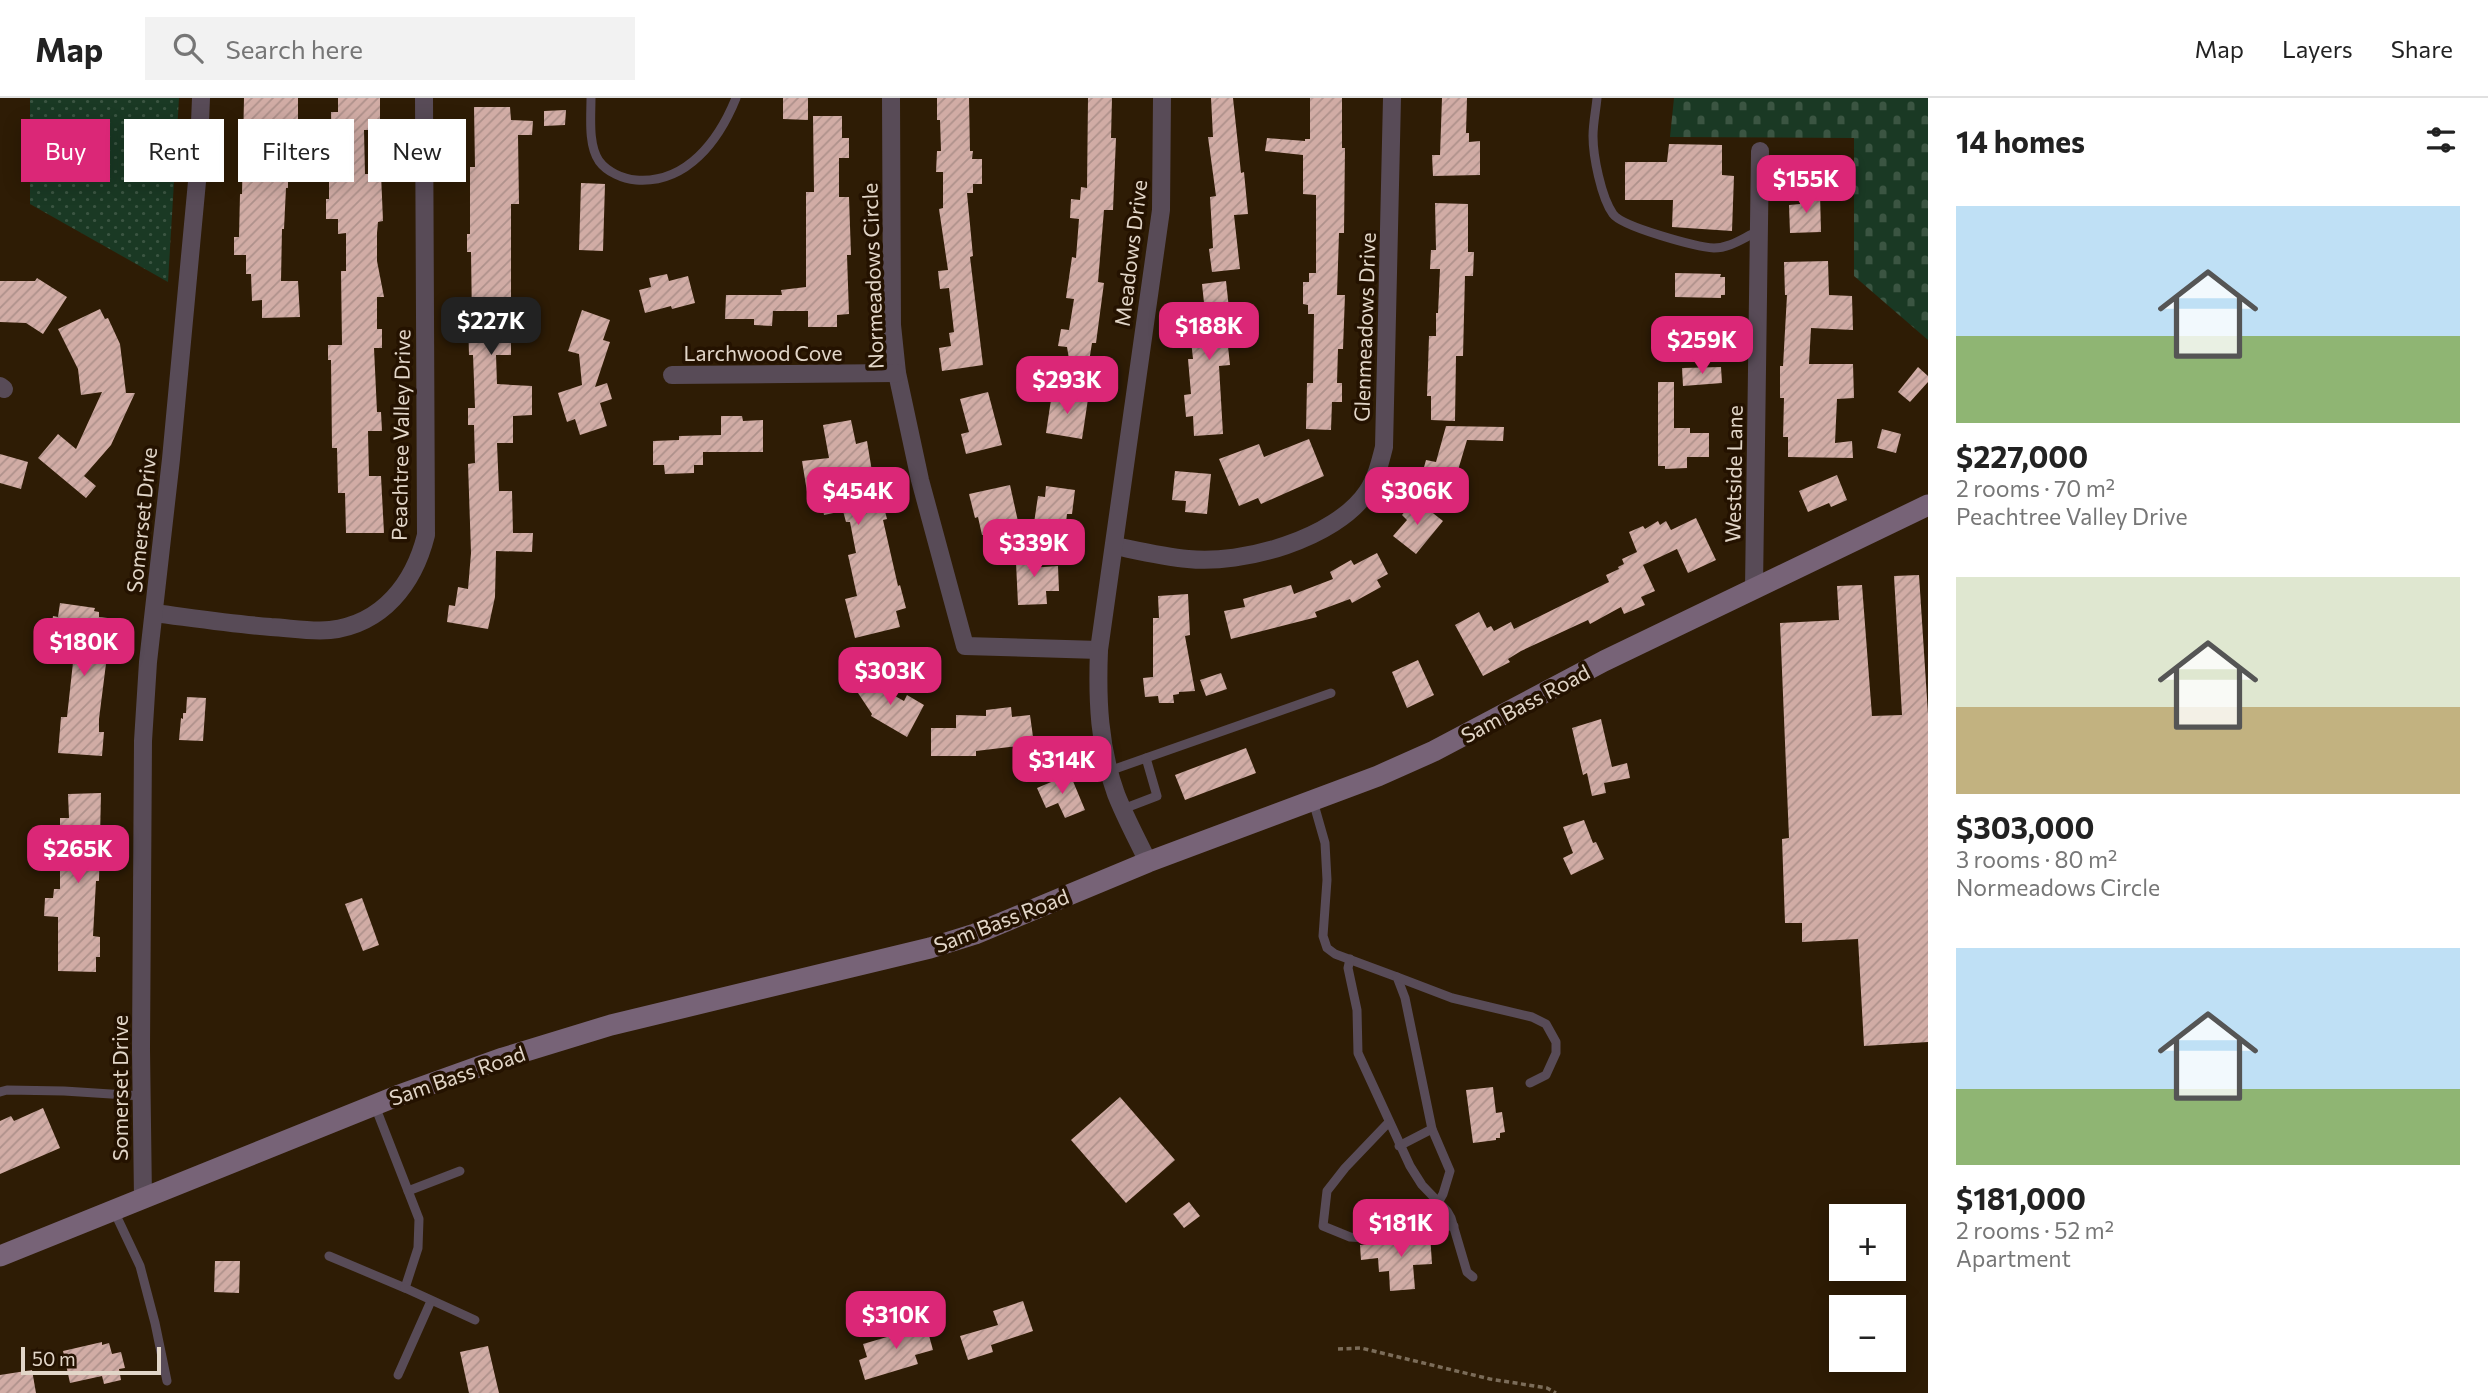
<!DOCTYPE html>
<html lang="en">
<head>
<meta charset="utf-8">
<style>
  body { margin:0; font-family:Commissioner,sans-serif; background:#f2f2f2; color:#222; height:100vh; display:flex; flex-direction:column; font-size:26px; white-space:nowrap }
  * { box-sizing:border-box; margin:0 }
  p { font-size:23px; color:#767676 }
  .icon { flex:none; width:38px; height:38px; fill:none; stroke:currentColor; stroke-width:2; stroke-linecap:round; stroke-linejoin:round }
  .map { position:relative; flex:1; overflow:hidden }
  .panel { display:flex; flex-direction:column; background:#fff; width:560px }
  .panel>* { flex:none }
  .banner { position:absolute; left:21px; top:21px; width:665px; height:63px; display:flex; gap:14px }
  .tools { position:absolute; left:1829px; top:1106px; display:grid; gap:14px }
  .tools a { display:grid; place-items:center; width:77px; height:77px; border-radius:0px; background:#fff; box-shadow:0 4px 18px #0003; font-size:35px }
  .scale { position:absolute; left:21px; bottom:18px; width:140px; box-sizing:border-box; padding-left:7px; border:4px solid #e2d6c8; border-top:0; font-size:19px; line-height:24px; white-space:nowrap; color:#e2d6c8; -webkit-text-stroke:5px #241200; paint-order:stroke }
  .price { position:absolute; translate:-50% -60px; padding:0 16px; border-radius:14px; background:#db2777; color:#fff; font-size:23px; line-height:46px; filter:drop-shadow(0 2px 4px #0008) }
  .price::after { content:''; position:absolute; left:50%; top:42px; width:21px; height:16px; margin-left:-10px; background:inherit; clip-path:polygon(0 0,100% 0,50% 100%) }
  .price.on { background:#222; color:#fff }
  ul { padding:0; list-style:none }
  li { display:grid; align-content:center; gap:14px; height:371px; padding:0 28px }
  li span { display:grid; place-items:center; height:217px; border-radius:0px; color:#555 }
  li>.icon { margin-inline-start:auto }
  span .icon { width:126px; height:126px; fill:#fffc; stroke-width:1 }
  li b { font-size:30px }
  h2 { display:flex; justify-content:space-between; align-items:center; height:84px; padding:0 28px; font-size:30px }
  .pill { padding:0 24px; border-radius:0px; background:#fff; box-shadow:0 4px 18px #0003; font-size:24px; line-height:63px }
  .pill.on { background:#db2777; color:#fff }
  header { display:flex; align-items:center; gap:42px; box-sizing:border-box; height:98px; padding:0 35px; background:#fff; border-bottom:2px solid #e0e0e0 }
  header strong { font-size:33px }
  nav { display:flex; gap:38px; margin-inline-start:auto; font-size:24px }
  .search { width:490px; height:63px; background:#f2f2f2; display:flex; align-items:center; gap:18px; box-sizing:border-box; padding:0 24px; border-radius:0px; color:#767676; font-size:26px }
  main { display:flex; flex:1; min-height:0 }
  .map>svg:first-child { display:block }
</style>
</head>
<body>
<header>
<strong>Map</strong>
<div class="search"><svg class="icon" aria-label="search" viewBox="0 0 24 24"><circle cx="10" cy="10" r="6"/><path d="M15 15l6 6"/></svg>Search here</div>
<nav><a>Map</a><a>Layers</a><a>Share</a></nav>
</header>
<main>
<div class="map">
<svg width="1928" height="1295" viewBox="0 0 1928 1295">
  <defs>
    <pattern id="grass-dots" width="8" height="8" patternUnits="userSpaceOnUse" patternTransform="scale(1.75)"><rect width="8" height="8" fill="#1a3924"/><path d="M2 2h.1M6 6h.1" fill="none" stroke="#3b5542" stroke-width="1.8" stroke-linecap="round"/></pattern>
    <pattern id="cemetery-stones" width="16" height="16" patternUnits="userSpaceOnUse" patternTransform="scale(1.75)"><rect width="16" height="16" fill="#1a3924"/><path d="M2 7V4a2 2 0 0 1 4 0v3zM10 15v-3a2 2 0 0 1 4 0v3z" fill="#3b5542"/></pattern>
    <pattern id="building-hatch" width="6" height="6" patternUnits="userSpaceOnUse" patternTransform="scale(1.75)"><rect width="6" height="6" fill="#d1aca5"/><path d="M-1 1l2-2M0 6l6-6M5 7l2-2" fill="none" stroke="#ae918b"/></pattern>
  </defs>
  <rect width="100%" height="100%" fill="#2e1c05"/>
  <path fill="url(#grass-dots)" d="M30,0H179L168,184L30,106Z"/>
  <path fill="url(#cemetery-stones)" d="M1674,0H1928V242L1854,178V40L1670,39Z"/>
  <g fill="url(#building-hatch)">
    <path d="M244,0H298V47H288V90H286L284,131H282L281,183H298L300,219L262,220V202L252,203L251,176H246V157H234V139H239L240,96H242Z"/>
    <path d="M338,0H380V32H364L365,76H381L382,99L383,123L378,124L377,135V163L384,199H377V231H382V250H374L377,314H381L382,333H368L369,378H381L384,435H346L345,395H338L337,350H332L331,262H328V247H342L341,173H346V135L338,136V121H326V101H329V60H332L331,14H338Z"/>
    <path d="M783,0H808V22L783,21Z"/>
    <path d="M937,0H969L970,53H973L972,61H982V86H973V95H967L973,158L970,159L983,267L942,273L939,250L951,248L949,235L954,234L949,190L940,191L938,173L948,172L939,111L943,110V74H936L937,53H941L940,22H937Z"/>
    <path d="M1088,0H1112L1111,40H1116L1113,112H1104L1098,184L1104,185L1096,245H1092L1088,270L1070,267L1067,249L1058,248L1061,231L1069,232L1074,201L1066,200L1072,159L1076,160L1079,121L1070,120L1071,101L1080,102L1081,89L1087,90Z"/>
    <path d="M1211,0H1233L1241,75L1244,74L1248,116L1234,117L1240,171L1212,174L1209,151L1213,150L1210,99L1216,98L1208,39H1213Z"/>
    <path d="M1310,0H1342V50H1345L1344,135H1339L1337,197H1345L1343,251H1338L1337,285H1342V304H1332L1331,332L1306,331L1307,285H1313L1314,216H1308V207L1303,206V184H1309V175H1316V97L1303,96V57L1265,53L1267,40L1305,43V41H1310Z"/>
    <path d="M1442,0H1467L1466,35H1469V44L1480,43V77L1433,78L1432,57H1440Z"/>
    <path d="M474,9H510L511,22L533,23L532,37H518L519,106H511V257H496L497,286L532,288V317L513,318V345H497L499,393H512L513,435H533L532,454L496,453L495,499L488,531L447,524L449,507L455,508L458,489L468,491L471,455L468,366L475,365L474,327H468V310H475L473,257H469L468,222H472L471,154H467V136H470V69H475Z"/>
    <path d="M566,12L565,27L544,28V13Z"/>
    <path d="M813,18H842V40H849V60H839V99H849L851,157H847L849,216L837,217V229H808V213H773L772,228L754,227V221H725L726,197H782L781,192L806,189V94H814Z"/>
    <path d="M1669,46L1722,47V77L1734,78L1732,133L1672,129L1673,102H1625V64H1667Z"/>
    <path d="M581,85L605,86L603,153L579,152Z"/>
    <path d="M1804,96H1820L1821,134L1790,135L1789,107L1800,106L1799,98H1804Z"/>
    <path d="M1435,105L1468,106V154H1474L1473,178H1465L1463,258H1456L1455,323L1431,322V298H1427L1429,238H1436V215H1438L1440,171H1430L1431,152H1436Z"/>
    <path d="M1828,163L1829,197L1852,198L1853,232L1811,230L1809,266H1853L1854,300L1837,301L1835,345L1852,343L1853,360L1788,359V339H1783L1784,300H1780V268H1783L1787,197H1785L1784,164Z"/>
    <path d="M1675,175L1721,176L1720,179H1725V197H1721V200L1675,199Z"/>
    <path d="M667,176L669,183L688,178L695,205L672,211L671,208L645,215L639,192L651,189L649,180Z"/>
    <path d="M37,180L67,199L43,236L26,225L0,224V183H35Z"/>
    <path d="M1226,183L1231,229L1226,230L1230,267L1219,268L1223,336L1194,338L1193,318L1186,319L1184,297L1191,296L1188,261H1193L1191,242L1199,241L1196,215L1205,214L1202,186Z"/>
    <path d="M100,211L105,221L108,220L120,246L126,295H135L111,347L84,378L96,388L86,400L38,360L58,336L76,351L102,294L81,297L78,271L58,231Z"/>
    <path d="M582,212L610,222L603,242L610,244L595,289L607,285L612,301L600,305L607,328L580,337L575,321L567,324L558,295L582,287L579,256L568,253Z"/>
    <path d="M1721,269L1722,285L1683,288L1682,270Z"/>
    <path d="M1918,269L1928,278V284L1910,304L1898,294Z"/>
    <path d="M1658,284H1674V330H1690V335H1709V359H1687V370L1665,371V368H1658Z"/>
    <path d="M988,294L1002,347L966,356L961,336L969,334L960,301Z"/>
    <path d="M1052,295L1088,301L1082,341L1046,335Z"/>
    <path d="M721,318H742L743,323L763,322V354H703V367H694V375L665,376L664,367H653V343L679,342V338L721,337Z"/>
    <path d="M851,322L856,346L867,343L876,398L881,397L887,421L883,422L898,488L900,487L906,510L896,513L900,529L855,540L845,501L857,498L848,457L856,455L850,424H846L843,413L824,417L820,397L808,400L802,363L829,360L823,327Z"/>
    <path d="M1446,328L1504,329L1503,343L1467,342L1453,389L1421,380L1426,362L1436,364Z"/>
    <path d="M1882,331L1901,336L1896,355L1877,350Z"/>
    <path d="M1309,341L1324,378L1261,406L1258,400L1239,408L1219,361L1259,346L1264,359Z"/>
    <path d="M0,356L28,364L21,391L0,385Z"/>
    <path d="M1175,373L1211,376L1207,416L1185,414L1186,403L1172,402Z"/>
    <path d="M1837,377L1847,402L1831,409L1829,405L1808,414L1799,393Z"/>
    <path d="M1010,387L1019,428L982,437L978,419L975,420L969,396Z"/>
    <path d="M1046,388L1075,392L1072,416H1067L1064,441L1039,437L1041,423L1034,425L1038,398L1045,399Z"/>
    <path d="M1415,401L1443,423L1416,456L1393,438L1407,422L1402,417Z"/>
    <path d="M1696,420L1716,462L1688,475L1677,451L1643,467L1655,493L1641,499L1645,507L1624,516L1621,509L1590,526L1588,522L1521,553L1508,561L1510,564L1483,578L1455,527L1479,514L1487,530L1491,528L1494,533L1511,524L1514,531L1609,484L1606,477L1619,471L1618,469L1624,466L1622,461L1637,454L1629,434L1643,428L1645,431L1658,423L1660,427L1666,423L1671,432Z"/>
    <path d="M1023,442L1029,470L1058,468L1059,493H1046L1047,506L1018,507L1015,443Z"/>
    <path d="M1377,455L1388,476L1377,482L1381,489L1352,505L1350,501L1315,514L1317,519L1231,541L1224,513L1245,509L1243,501L1291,487L1294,496L1333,481L1330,474L1351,462L1354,467Z"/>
    <path d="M1919,477L1928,616V944L1864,948L1858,841L1802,844V825H1785L1782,741L1789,740L1780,525L1839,522L1837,488L1862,487L1872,618L1902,617L1894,478Z"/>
    <path d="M1188,496L1190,537L1185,538L1195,593L1179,594V596L1173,597L1174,605H1159L1158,598L1145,599L1143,580L1153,579V520H1159L1158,498Z"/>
    <path d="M60,505L95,510L94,513L99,514V519L116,521L112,542H109L99,621V634H104L102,658L58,655L61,619H67L76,537L51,533L53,518L58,519Z"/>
    <path d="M1418,562L1434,597L1407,610L1392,574Z"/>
    <path d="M1221,575L1227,591L1206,598L1200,582Z"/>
    <path d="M871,578L877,588L904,603L907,597L924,607L907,639L871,618L872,616L854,589Z"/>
    <path d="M187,599L206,600L203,643L179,642L181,620L183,621V615H186Z"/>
    <path d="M1011,609L1012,619L1030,617L1034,646L976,653V658H931V630H956V617L986,618V612Z"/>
    <path d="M1601,621L1612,669L1627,665L1630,680L1604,685L1606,695L1592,698L1587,675L1583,677L1572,630Z"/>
    <path d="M1246,650L1256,675L1185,702L1175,677Z"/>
    <path d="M1070,676L1085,712L1065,720L1058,705L1046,710L1037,690Z"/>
    <path d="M101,695L99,783H96L93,838L100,839V859H96V874L58,873V819L44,818L45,800H53L54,791H60V720H69L68,696Z"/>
    <path d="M1584,722L1593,745L1596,744L1604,761L1571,777L1563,760L1573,755L1563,729Z"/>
    <path d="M362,800L379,847L363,853L345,806Z"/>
    <path d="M1493,989L1496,1015L1502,1014L1505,1034L1500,1035V1040H1496V1042L1473,1045L1466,992Z"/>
    <path d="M1120,999L1175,1062L1126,1105L1071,1042Z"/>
    <path d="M43,1010L60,1050L0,1076V1023L11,1018L14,1023Z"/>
    <path d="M1189,1104L1200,1118L1184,1130L1173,1116Z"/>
    <path d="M1430,1136L1432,1166L1413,1167L1415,1191L1390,1193L1389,1173L1379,1174L1378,1160L1361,1162L1360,1147L1407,1145L1406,1138Z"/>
    <path d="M215,1163H240L239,1195L214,1194Z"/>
    <path d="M1023,1203L1033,1233L991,1247L993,1254L968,1262L960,1238L998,1227L993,1213Z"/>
    <path d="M925,1223L933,1252L915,1257L918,1266L865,1282L859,1262L867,1259L863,1246L887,1239L885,1235Z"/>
    <path d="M102,1244V1247L109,1245L112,1256L121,1254L125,1270L119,1271L121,1282L104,1286L102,1278L70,1285L63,1253Z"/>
    <path d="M488,1248L499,1295H469L460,1254Z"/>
    <path d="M32,1272L36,1295H0V1277Z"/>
  </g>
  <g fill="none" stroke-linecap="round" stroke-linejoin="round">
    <path stroke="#7b6c59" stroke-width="3.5" stroke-dasharray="5 3.5" stroke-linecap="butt" d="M1338,1251L1361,1250L1490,1281L1547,1290L1556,1295"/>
    <g stroke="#584b57" stroke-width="9">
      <path d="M591,0C591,19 588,47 599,63C607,74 623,81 636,82C687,86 719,42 736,0"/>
      <path d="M1597,0C1596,12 1593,25 1593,38C1593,58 1601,99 1613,116C1622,129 1697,149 1714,150C1731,150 1744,139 1759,133"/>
      <path d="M1109,673L1331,595"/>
      <path d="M1313,703L1325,745L1327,782L1323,838L1327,850L1335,856L1397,879L1405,900L1432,1031L1450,1073L1443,1096L1439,1103"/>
      <path d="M1123,711L1157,698L1146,660"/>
      <path d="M1350,861L1348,870L1357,912L1358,955L1410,1068L1422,1087L1447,1113L1451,1120L1467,1174L1473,1179"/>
      <path d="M1397,879L1452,900L1532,919L1546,926L1556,944V955L1546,977L1530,985"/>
      <path d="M0,994L7,992L64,993L142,998"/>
      <path d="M1388,1025L1345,1070L1327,1093L1323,1128L1350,1139L1365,1140L1409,1130L1454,1128"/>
      <path d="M1399,1048L1432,1031"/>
      <path d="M408,1093L460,1073"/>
      <path d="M114,1113L140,1168L155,1225L167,1283"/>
      <path d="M329,1158L405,1190L418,1150L419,1121L375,1008"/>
      <path d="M405,1190L475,1222"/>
      <path d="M398,1277L431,1203"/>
    </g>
    <g stroke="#584b57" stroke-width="18">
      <path d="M891,0L892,227L897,275L920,382L965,548L1099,552"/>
      <path d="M672,277L897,275"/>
      <path d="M0,288L4,291"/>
      <path d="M1115,448C1139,453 1164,459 1188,461C1242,467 1335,441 1367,394C1376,381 1380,365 1384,349L1392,0"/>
      <path d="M1754,490L1760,53"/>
      <path d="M154,515C193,520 232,526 271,529C290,530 311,534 330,532C383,526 414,485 426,437L424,0"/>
      <path d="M1148,764C1137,741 1125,719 1116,696C1099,649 1097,602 1099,552L1161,112L1162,0"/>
      <path d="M143,1101L141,951L143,643L148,564L171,361L198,73L201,0"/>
    </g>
    <path stroke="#776377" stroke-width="21" d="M0,1158L397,998L503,960L611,927L930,850L975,836L1148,764L1378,678L1434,653L1604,563L1928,407"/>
  </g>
  <g text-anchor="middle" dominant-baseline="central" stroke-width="7" stroke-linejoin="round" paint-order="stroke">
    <g font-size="21" fill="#e2d6c8" stroke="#241200">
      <text transform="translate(1130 155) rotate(-83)">Meadows Drive</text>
      <text transform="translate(872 178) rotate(-92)">Normeadows Circle</text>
      <text transform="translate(1364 229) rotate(-88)">Glenmeadows Drive</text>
      <text x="763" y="254">Larchwood Cove</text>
      <text transform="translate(400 337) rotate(-89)">Peachtree Valley Drive</text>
      <text transform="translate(1733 376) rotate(-89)">Westside Lane</text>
      <text transform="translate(141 422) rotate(-84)">Somerset Drive</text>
      <text transform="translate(1525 605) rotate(-28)">Sam Bass Road</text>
      <text transform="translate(1001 822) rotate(-21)">Sam Bass Road</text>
      <text transform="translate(457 977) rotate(-19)">Sam Bass Road</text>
      <text transform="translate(119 990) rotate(-90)">Somerset Drive</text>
    </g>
  </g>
</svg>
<div class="tools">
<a>+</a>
<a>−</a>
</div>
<div class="scale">50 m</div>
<b class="price" style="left:1806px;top:117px">$155K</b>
<b class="price on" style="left:491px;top:259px">$227K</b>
<b class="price" style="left:1209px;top:264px">$188K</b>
<b class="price" style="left:1702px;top:278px">$259K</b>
<b class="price" style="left:1067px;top:318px">$293K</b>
<b class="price" style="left:858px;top:429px">$454K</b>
<b class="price" style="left:1417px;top:429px">$306K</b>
<b class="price" style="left:1034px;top:481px">$339K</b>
<b class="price" style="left:84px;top:580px">$180K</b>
<b class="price" style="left:890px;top:609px">$303K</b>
<b class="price" style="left:1062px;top:698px">$314K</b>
<b class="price" style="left:78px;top:787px">$265K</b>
<b class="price" style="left:1401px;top:1161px">$181K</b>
<b class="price" style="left:896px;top:1253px">$310K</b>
<div class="banner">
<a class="pill on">Buy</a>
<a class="pill">Rent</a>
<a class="pill">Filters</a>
<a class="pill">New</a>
</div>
</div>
<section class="panel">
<h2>14 homes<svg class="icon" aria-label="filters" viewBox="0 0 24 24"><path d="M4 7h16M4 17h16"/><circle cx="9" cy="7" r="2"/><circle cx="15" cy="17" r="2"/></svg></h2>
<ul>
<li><span style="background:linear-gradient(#bfe0f5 60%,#8fb573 0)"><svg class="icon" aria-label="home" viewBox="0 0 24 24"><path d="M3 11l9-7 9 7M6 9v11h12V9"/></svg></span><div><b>$227,000</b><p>2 rooms · 70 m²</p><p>Peachtree Valley Drive</p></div></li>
<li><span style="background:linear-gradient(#dfe7d0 60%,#c2b280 0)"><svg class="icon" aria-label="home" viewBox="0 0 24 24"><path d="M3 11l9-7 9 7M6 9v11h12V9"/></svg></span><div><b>$303,000</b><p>3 rooms · 80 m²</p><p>Normeadows Circle</p></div></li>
<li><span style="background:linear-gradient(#bfe0f5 65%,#8fb573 0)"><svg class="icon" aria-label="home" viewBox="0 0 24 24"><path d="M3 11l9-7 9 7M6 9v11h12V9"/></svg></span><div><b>$181,000</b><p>2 rooms · 52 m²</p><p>Apartment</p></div></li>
</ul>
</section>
</main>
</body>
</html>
